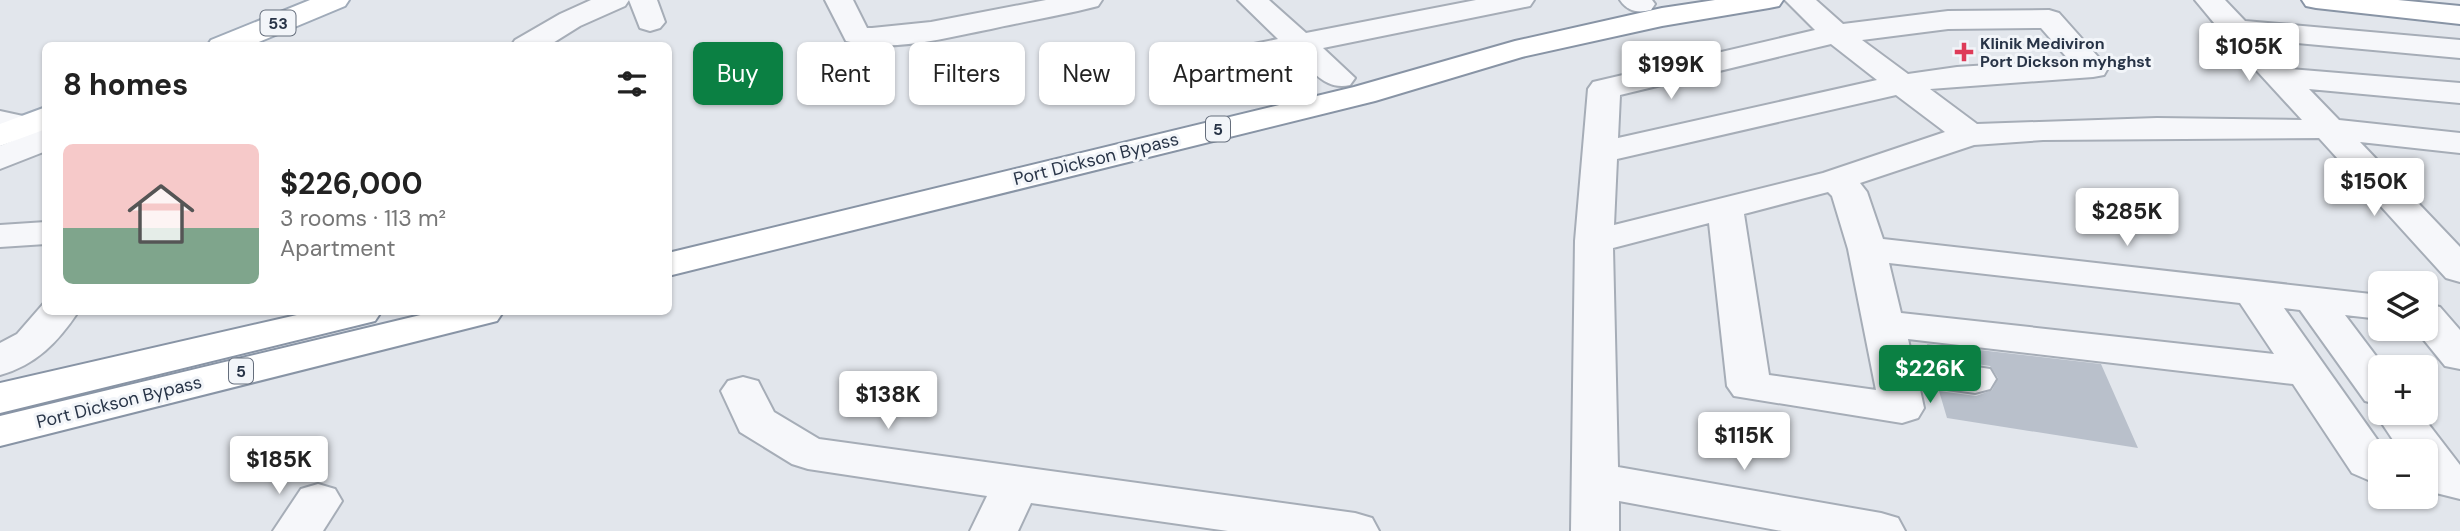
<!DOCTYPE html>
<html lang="en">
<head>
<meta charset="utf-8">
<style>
  body { margin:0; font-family:"DM Sans",sans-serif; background:#f2f2f2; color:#222; height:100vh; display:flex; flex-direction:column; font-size:26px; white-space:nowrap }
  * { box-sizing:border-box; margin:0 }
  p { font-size:23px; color:#767676 }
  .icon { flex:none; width:38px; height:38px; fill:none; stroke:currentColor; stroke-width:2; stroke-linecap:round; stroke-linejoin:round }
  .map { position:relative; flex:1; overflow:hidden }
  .side { position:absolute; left:42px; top:42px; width:630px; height:273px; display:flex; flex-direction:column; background:#fff; border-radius:10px; box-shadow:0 2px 5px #0004 }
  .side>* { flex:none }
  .hud { position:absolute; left:693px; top:42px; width:665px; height:63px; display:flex; gap:14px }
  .fabs { position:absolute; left:2368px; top:271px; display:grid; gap:14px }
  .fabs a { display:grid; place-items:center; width:70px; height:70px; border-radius:10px; background:#fff; box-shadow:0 2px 5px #0004; font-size:35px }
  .price { position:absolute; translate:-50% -60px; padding:0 16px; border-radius:7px; background:#fff; color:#222; font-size:23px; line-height:46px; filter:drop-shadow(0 2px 4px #0008) }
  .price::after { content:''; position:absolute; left:50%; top:42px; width:21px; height:16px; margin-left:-10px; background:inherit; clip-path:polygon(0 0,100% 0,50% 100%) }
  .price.current { background:#0b8043; color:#fff }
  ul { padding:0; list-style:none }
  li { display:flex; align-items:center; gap:21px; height:175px; padding:0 21px }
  li span { display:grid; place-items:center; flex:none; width:196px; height:140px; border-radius:10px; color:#555 }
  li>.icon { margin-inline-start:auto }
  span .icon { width:84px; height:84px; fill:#fffc; stroke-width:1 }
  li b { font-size:30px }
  h2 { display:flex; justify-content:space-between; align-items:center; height:84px; padding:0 21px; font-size:30px }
  .tag { padding:0 24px; border-radius:10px; background:#fff; box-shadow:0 2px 5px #0004; font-size:24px; line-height:63px }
  .tag.current { background:#0b8043; color:#fff }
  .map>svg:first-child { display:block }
</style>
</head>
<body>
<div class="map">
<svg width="2460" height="531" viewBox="0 0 2460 531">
  <rect width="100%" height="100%" fill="#e2e6ec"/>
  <path fill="#b9c0cb" d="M1927,344L2101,364L2138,448L1947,418L1939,391L1976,396L1992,390L1998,378L1990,366L1930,357Z"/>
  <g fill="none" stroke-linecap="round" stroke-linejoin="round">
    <defs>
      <g id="minor">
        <path d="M591,0H657L665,22L660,28L650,31L640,28L629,0L625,6L580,26L548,46H511L515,40L560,14Z"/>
        <path d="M825,0H853L867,28H872L931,22L1046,0H1102L1098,6C1063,15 1027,21 991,29C945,38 892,53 846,41Z"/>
        <path d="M1238,0H1269L1306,33L1476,0H1534L1530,6L1520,8L1323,48L1355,78L1350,85C1325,91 1311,69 1294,53L1245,63L1234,60L1230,54L1234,48L1278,39Z"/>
        <path d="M1620,0H1652L1655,4L1651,10C1638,13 1628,12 1620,0Z"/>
        <path d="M1785,0H1816L1843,24L1948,11L2049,10L2059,13L2108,68L2104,75L2093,77L1930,89L1977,124L2157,118L2302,120L2224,35L2195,0H2225L2245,21L2460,40V58L2263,40L2290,69L2460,83V103L2309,89L2339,120L2460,133V153L2360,142L2460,247V282L2446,278L2319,138L2043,140L1974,145L1860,183L1867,192L1883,239L2380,295V319L2345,315L2385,368H2380V413H2420L2460,465V499L2428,491L2426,486V452H2401L2375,413L2380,405L2365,401L2300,310L2284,308L2386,452H2380V485L2352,473L2293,384L1908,339L1912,357L1990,369L1996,379L1990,389L1975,393L1919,385L1924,408L1918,418L1902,423L1734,396L1727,386L1709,223L1613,248L1618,467L1881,513L1898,518L1905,531H1782L1619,501V531H1571L1575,241L1588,89L1593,82L1815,30ZM2041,28L2069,60L1957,67L1908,74L1862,40L1948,29ZM1831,44L1877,80L1618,138L1620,95ZM1896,95L1945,132L1823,173L1614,225L1617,159ZM1828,192L1832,196L1848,249L1876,390L1769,375L1744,214ZM1889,263L2240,303L2274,354L1901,313Z"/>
        <path d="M0,111L46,121V151L0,169V146L24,136L0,131Z"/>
        <path d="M46,222V244L0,247V225Z"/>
        <path d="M44,303L46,312H78C58,342 36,365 0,375V343L17,334Z"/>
        <path d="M2426,304L2440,307L2460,330V369L2445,366L2415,329H2426Z"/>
        <path d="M743,377L758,381L774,412L819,439L1355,513L1372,518L1379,531H1228L1031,503L1018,531H970L987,496L808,469L792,464L740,432L721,391L728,381Z"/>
        <path d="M318,484L335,489L342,501L323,531H273L301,489Z"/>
      </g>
      <g id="major">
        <path d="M310,0H349L345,6L249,46H207L211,40Z"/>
        <path d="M46,107V129L0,146V124Z"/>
      </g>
      <g id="highway">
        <path d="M1715,0H1783L1779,6L1769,8L1662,26L1522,57L1375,101L668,276V253L1354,87L1515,41L1662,8Z"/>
        <path d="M2302,0H2398L2460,6V24L2316,8L2306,6Z"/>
        <path d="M310,312H381L375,321L0,413V383Z"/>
        <path d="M433,312H503L497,321L0,446V416Z"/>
      </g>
    </defs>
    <use href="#minor" stroke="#a6adb7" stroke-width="4"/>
    <use href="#major" stroke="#a0abb9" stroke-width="4"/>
    <use href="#highway" stroke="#8894a5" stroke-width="4"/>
    <use href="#minor" fill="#f6f7fa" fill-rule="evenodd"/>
    <use href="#major" fill="#fff" fill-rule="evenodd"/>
    <use href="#highway" fill="#fff" fill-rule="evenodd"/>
  </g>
  <path fill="#de3b58" stroke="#f2f5f9" stroke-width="2.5" d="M1960.5 41.5h7v7h7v7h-7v7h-7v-7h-7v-7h7z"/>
  <g text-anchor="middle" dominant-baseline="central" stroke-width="6" stroke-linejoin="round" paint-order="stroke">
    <g fill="#f2f5f9" stroke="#656e7c" stroke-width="2">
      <rect x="260.5" y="10.5" width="35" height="25" rx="5"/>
      <rect x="1206" y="116.5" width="24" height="25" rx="5"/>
      <rect x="229" y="358.5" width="24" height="25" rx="5"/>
    </g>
    <g font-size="16" font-weight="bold" fill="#283447">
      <text x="278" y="23">53</text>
      <text x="1218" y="129">5</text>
      <text x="241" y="371">5</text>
    </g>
    <g font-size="16" font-weight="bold" fill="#283447" stroke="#f2f5f9" text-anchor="start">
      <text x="1980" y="43">Klinik Mediviron<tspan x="1980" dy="18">Port Dickson myhghst</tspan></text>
    </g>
    <g font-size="18" fill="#283447" stroke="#f2f5f9">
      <text transform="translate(1096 159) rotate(-14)">Port Dickson Bypass</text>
      <text transform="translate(119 402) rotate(-14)">Port Dickson Bypass</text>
    </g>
  </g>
</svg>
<div class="fabs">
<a><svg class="icon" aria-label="layers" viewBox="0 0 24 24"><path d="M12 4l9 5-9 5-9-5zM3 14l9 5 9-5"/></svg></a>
<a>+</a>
<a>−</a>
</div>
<b class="price" style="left:2249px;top:83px">$105K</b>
<b class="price" style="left:1671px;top:101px">$199K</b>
<b class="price" style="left:2374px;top:218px">$150K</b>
<b class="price" style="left:2127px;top:248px">$285K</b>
<b class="price current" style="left:1930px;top:405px">$226K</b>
<b class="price" style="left:888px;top:431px">$138K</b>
<b class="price" style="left:1744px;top:472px">$115K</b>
<b class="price" style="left:279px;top:496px">$185K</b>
<div class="hud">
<a class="tag current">Buy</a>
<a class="tag">Rent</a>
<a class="tag">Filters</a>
<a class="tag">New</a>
<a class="tag">Apartment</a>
</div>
<section class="side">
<h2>8 homes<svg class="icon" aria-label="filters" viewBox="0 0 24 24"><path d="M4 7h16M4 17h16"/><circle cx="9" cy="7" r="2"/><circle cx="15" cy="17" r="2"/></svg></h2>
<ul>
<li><span style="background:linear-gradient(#f6c9c9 60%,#7fa58c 0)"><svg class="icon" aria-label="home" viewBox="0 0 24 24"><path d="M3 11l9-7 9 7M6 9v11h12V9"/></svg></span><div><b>$226,000</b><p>3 rooms · 113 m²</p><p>Apartment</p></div></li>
</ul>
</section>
</div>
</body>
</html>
